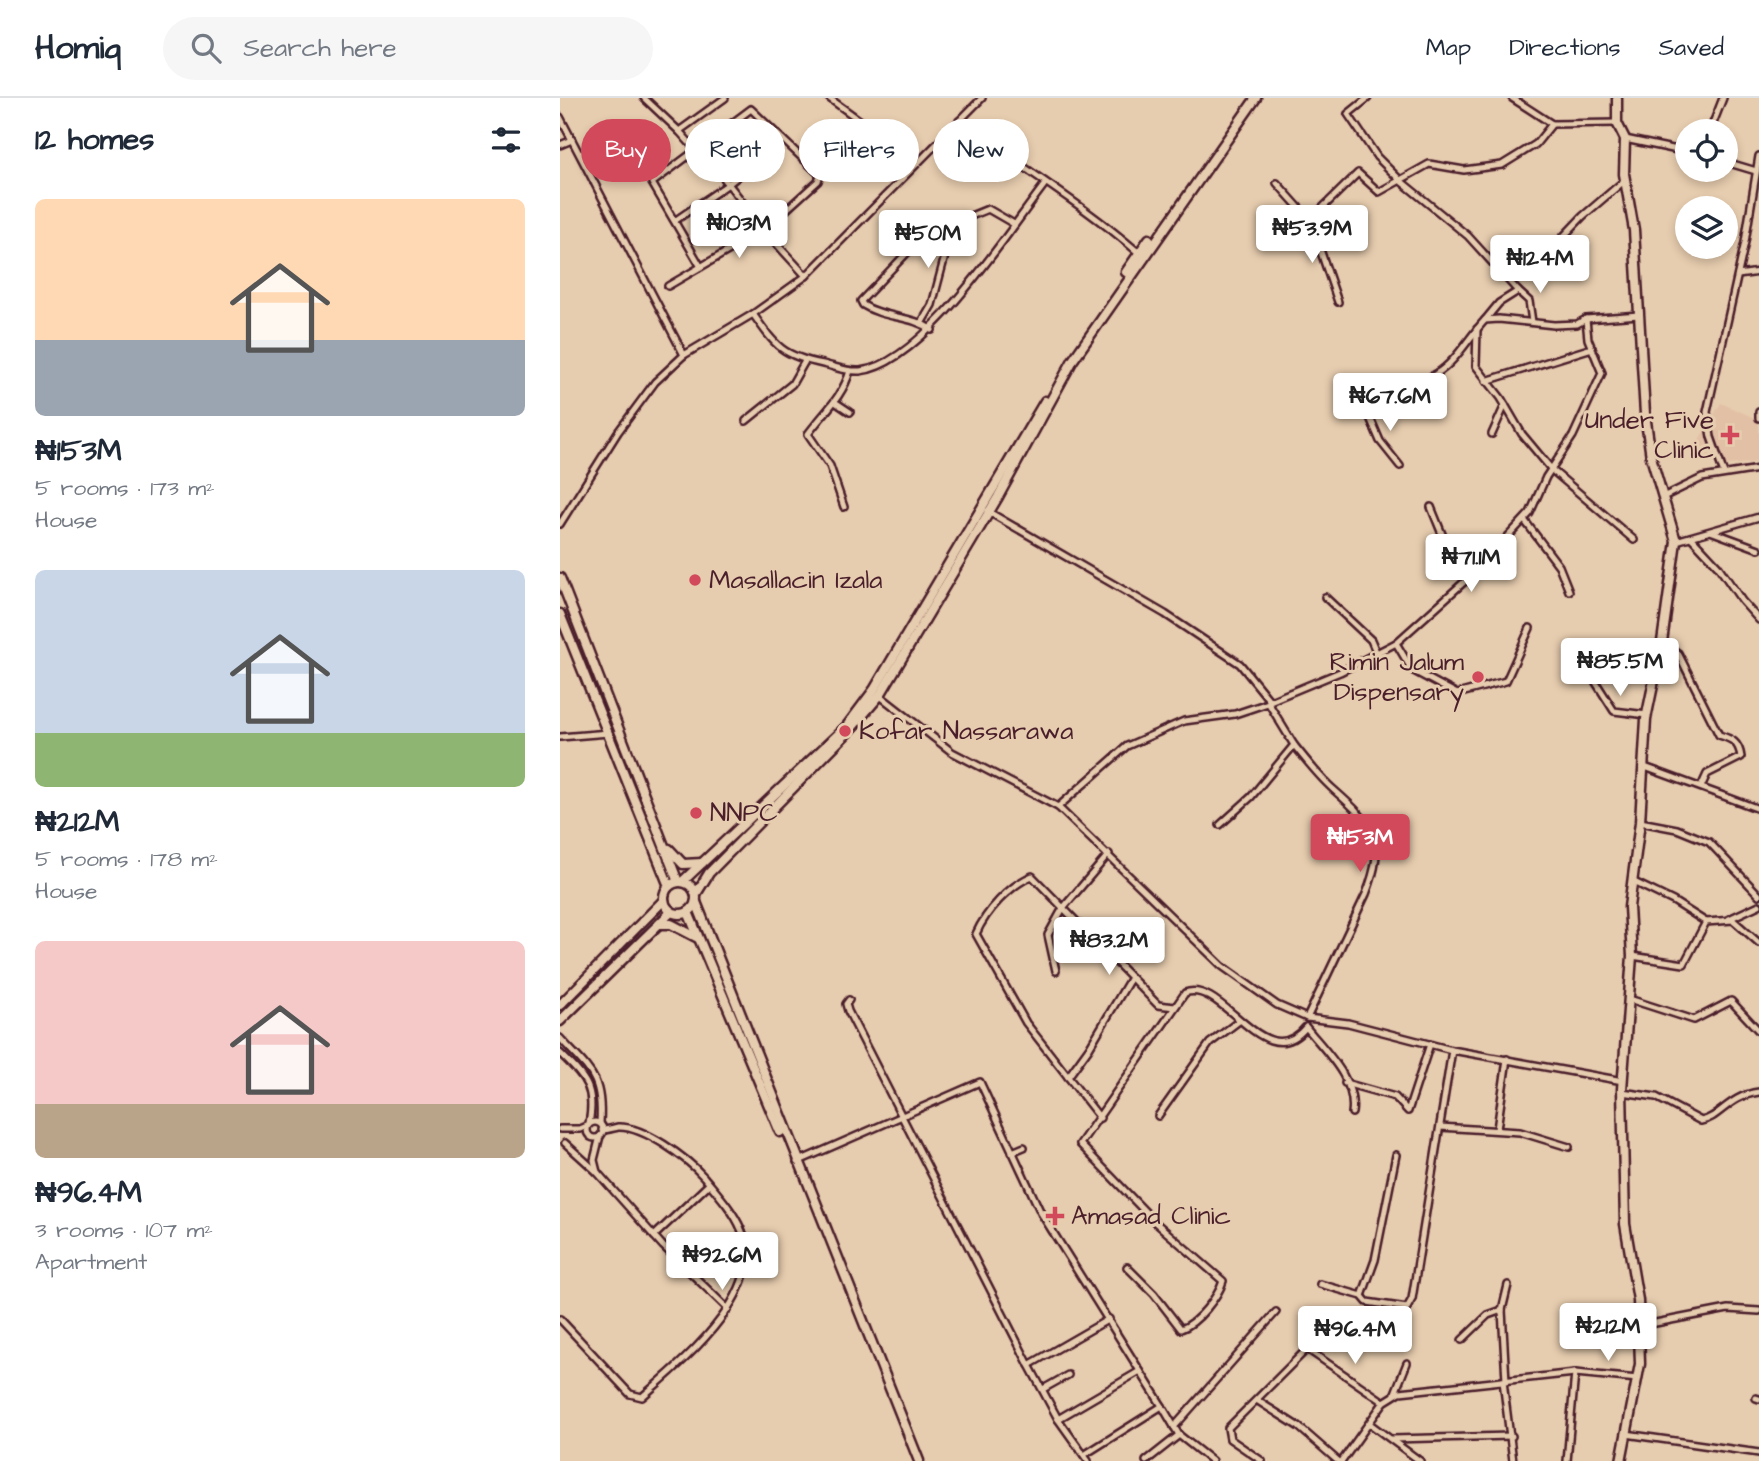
<!DOCTYPE html>
<html lang="en">
<head>
<meta charset="utf-8">
<style>
  body { margin:0; font-family:"Architects Daughter",sans-serif; background:#f6f6f7; color:#1f2937; height:100vh; display:flex; flex-direction:column; font-size:26px; white-space:nowrap }
  * { box-sizing:border-box; margin:0 }
  p { font-size:23px; color:#747a83 }
  .icon { flex:none; width:38px; height:38px; fill:none; stroke:currentColor; stroke-width:2; stroke-linecap:round; stroke-linejoin:round }
  .map { position:relative; flex:1; overflow:hidden }
  .panel { display:flex; flex-direction:column; background:#fff; width:560px }
  .panel>* { flex:none }
  .hud { position:absolute; left:21px; top:21px; width:665px; height:63px; display:flex; gap:14px }
  .fabs { position:absolute; left:1115px; top:21px; display:grid; gap:14px }
  .fabs a { display:grid; place-items:center; width:63px; height:63px; border-radius:50%; background:#fff; box-shadow:0 4px 10px #0003; font-size:35px }
  .price { position:absolute; translate:-50% -60px; padding:0 16px; border-radius:7px; background:#fff; color:#222; font-size:23px; line-height:46px; filter:drop-shadow(0 2px 4px #0008) }
  .price::after { content:''; position:absolute; left:50%; top:42px; width:21px; height:16px; margin-left:-10px; background:inherit; clip-path:polygon(0 0,100% 0,50% 100%) }
  .price.active { background:#d1495b; color:#fff }
  ul { padding:0; list-style:none }
  li { display:grid; align-content:center; gap:14px; height:371px; padding:0 35px }
  li span { display:grid; place-items:center; height:217px; border-radius:10px; color:#555 }
  li>.icon { margin-inline-start:auto }
  span .icon { width:126px; height:126px; fill:#fffc; stroke-width:1 }
  li b { font-size:30px }
  h2 { display:flex; justify-content:space-between; align-items:center; height:84px; padding:0 35px; font-size:30px }
  .pill { padding:0 24px; border-radius:32px; background:#fff; box-shadow:0 4px 10px #0003; font-size:24px; line-height:63px }
  .pill.active { background:#d1495b; color:#fff }
  header { display:flex; align-items:center; gap:42px; box-sizing:border-box; height:98px; padding:0 35px; background:#fff; border-bottom:2px solid #e0e1e3 }
  header strong { font-size:33px }
  nav { display:flex; gap:38px; margin-inline-start:auto; font-size:24px }
  .search { width:490px; height:63px; background:#f6f6f7; display:flex; align-items:center; gap:18px; box-sizing:border-box; padding:0 24px; border-radius:38px; color:#747a83; font-size:26px }
  main { display:flex; flex:1; min-height:0 }
  .map>svg:first-child { display:block }
</style>
</head>
<body>
<header>
<strong>Homiq</strong>
<div class="search"><svg class="icon" aria-label="search" viewBox="0 0 24 24"><circle cx="10" cy="10" r="6"/><path d="M15 15l6 6"/></svg>Search here</div>
<nav><a>Map</a><a>Directions</a><a>Saved</a></nav>
</header>
<main>
<section class="panel">
<h2>12 homes<svg class="icon" aria-label="filters" viewBox="0 0 24 24"><path d="M4 7h16M4 17h16"/><circle cx="9" cy="7" r="2"/><circle cx="15" cy="17" r="2"/></svg></h2>
<ul>
<li><span style="background:linear-gradient(#ffd9b3 65%,#9aa5b1 0)"><svg class="icon" aria-label="home" viewBox="0 0 24 24"><path d="M3 11l9-7 9 7M6 9v11h12V9"/></svg></span><div><b>₦153M</b><p>5 rooms · 173 m²</p><p>House</p></div></li>
<li><span style="background:linear-gradient(#c9d6e8 75%,#8fb573 0)"><svg class="icon" aria-label="home" viewBox="0 0 24 24"><path d="M3 11l9-7 9 7M6 9v11h12V9"/></svg></span><div><b>₦212M</b><p>5 rooms · 178 m²</p><p>House</p></div></li>
<li><span style="background:linear-gradient(#f6c9c9 75%,#b9a48a 0)"><svg class="icon" aria-label="home" viewBox="0 0 24 24"><path d="M3 11l9-7 9 7M6 9v11h12V9"/></svg></span><div><b>₦96.4M</b><p>3 rooms · 107 m²</p><p>Apartment</p></div></li>
</ul>
</section>
<div class="map">
<svg width="1199" height="1363" viewBox="0 0 1199 1363">
  <rect width="100%" height="100%" fill="#e7cdaf"/>
  <filter id="ink" filterUnits="userSpaceOnUse"><feTurbulence type="fractalNoise" baseFrequency=".0143" numOctaves="2"/><feDisplacementMap in="SourceGraphic" scale="14" xChannelSelector="R" yChannelSelector="G"/><feConvolveMatrix kernelMatrix="1 2 1 2 8 2 1 2 1" color-interpolation-filters="sRGB"/></filter>
  <g filter="url(#ink)">
    <path fill="#e2c0a5" d="M1161,305L1199,322V364L1157,368L1134,350Z"/>
    <g fill="none" stroke-linecap="round" stroke-linejoin="round">
      <defs>
        <g id="street">
          <path d="M84,0L119,33"/>
          <path d="M269,0L320,37L353,69"/>
          <path d="M808,0L788,16L817,59L842,84L908,138L958,193L939,205L925,222"/>
          <path d="M952,0L992,26L1057,25"/>
          <path d="M0,19L124,257"/>
          <path d="M399,23C459,68 523,106 579,155"/>
          <path d="M1150,33L1163,0"/>
          <path d="M1065,41L1127,54"/>
          <path d="M0,47L12,42"/>
          <path d="M139,48L204,132L246,178"/>
          <path d="M135,51L119,33L165,0"/>
          <path d="M20,56L70,42"/>
          <path d="M1166,64L1196,73"/>
          <path d="M717,85L750,122L798,75L819,94L869,66L904,72L942,67L976,46L992,26"/>
          <path d="M116,122L167,87L223,42"/>
          <path d="M750,122L778,204"/>
          <path d="M982,161L1023,118L1065,82"/>
          <path d="M1178,177L1199,174"/>
          <path d="M108,188L204,132L258,83L260,77L191,11L92,85L141,169"/>
          <path d="M958,193L969,203L972,224"/>
          <path d="M193,216C216,249 223,258 263,266C276,269 287,274 300,273C364,266 446,136 485,86"/>
          <path d="M362,224L372,207L394,124"/>
          <path d="M917,231L916,268L941,300L962,336L992,372L1074,442"/>
          <path d="M372,232C352,217 325,221 303,207L301,203L364,137L428,111L454,126"/>
          <path d="M926,283L1032,250"/>
          <path d="M275,304L290,314"/>
          <path d="M1199,314V320"/>
          <path d="M186,323L232,286L245,263"/>
          <path d="M932,336L945,307"/>
          <path d="M840,368L820,343L805,308C826,291 854,291 876,276C897,263 908,240 925,222L939,221L994,227L1017,226L1026,221L1079,217"/>
          <path d="M1164,376L1151,339L1147,314L1185,144L1199,58"/>
          <path d="M1103,399L1142,380L1199,371"/>
          <path d="M284,409L270,368L248,336C264,314 282,300 290,273"/>
          <path d="M871,409L884,441L913,476"/>
          <path d="M427,413L605,516L680,566L710,603"/>
          <path d="M965,423L999,468L1009,493"/>
          <path d="M0,426L58,334L95,284L124,257L193,216L246,178L422,0"/>
          <path d="M1153,434L1199,451"/>
          <path d="M1131,439L1158,468L1182,503L1199,522"/>
          <path d="M1116,443L1199,419"/>
          <path d="M765,499L811,542L817,556"/>
          <path d="M1102,544L1118,555L1159,637C1172,641 1179,644 1181,659L1147,676L1141,689"/>
          <path d="M836,545L852,572L897,596L946,583L970,530"/>
          <path d="M1035,583L1054,613L1087,617"/>
          <path d="M319,597L392,654L498,709L662,868L717,907L747,920L788,925L892,952L1063,983"/>
          <path d="M0,639L49,635"/>
          <path d="M734,647C747,663 759,679 774,692C814,727 827,743 806,796L747,920"/>
          <path d="M1082,668L1199,711"/>
          <path d="M498,709L567,648L624,623L675,616L708,605"/>
          <path d="M1080,724L1117,731L1149,744L1199,797"/>
          <path d="M660,727L691,699L734,647L709,606L710,603L780,574L836,545L913,476L970,415L986,379L1013,338L1042,275L1028,241L1026,221"/>
          <path d="M1072,783L1113,803L1146,824"/>
          <path d="M1169,821L1199,807"/>
          <path d="M1072,858L1124,866L1146,824L1173,822L1199,845"/>
          <path d="M496,873L488,837L503,810L549,756"/>
          <path d="M1069,901L1134,922L1171,903L1199,933"/>
          <path d="M289,902L286,906L288,913L469,1267L498,1321L528,1363"/>
          <path d="M0,940C30,973 43,978 40,1025"/>
          <path d="M0,955C25,980 36,989 29,1026"/>
          <path d="M508,979L529,950L570,881"/>
          <path d="M785,985L835,999L848,1013L870,946"/>
          <path d="M1062,994L1096,999L1141,1023C1160,1020 1168,998 1199,994"/>
          <path d="M598,1018L650,945L679,923"/>
          <path d="M540,1020L466,925L416,836C426,813 449,788 472,778L598,907L615,909"/>
          <circle cx="35" cy="1032" r="8"/>
          <path d="M880,1029L960,1034L1009,1049"/>
          <path d="M0,1031H20L27,1028"/>
          <path d="M937,1031L947,961"/>
          <path d="M5,1045L37,1074L103,1148L168,1211"/>
          <path d="M452,1054L464,1049"/>
          <path d="M237,1064L420,984L481,1115L602,1308"/>
          <path d="M37,1074L34,1062L40,1038"/>
          <path d="M94,1138L149,1086"/>
          <path d="M567,1169L594,1196L621,1231C638,1225 658,1199 663,1183L596,1125L520,1046L625,895C663,880 705,980 746,929C765,953 797,982 792,1015"/>
          <path d="M760,1186L802,1198L807,1204L847,1210L852,1201L892,952"/>
          <path d="M802,1198L815,1162L836,1057"/>
          <path d="M0,1221L70,1296L82,1299C122,1264 210,1193 181,1131C173,1112 157,1095 144,1079C127,1060 84,1028 58,1029C53,1030 48,1032 42,1032"/>
          <path d="M1080,1228L1168,1211L1199,1213"/>
          <path d="M902,1242L928,1217L942,1212"/>
          <path d="M469,1267L549,1221"/>
          <path d="M943,1283L953,1363"/>
          <path d="M946,1283L942,1212L948,1187"/>
          <path d="M483,1291L508,1277"/>
          <path d="M835,1295L847,1265"/>
          <path d="M1196,1300L1199,1301"/>
          <path d="M698,1303L739,1329L778,1363"/>
          <path d="M498,1321L580,1273"/>
          <path d="M810,1326L860,1363"/>
          <path d="M614,1329L716,1214"/>
          <path d="M1066,1336L1199,1355"/>
          <path d="M832,1341L952,1338"/>
          <path d="M524,1357L602,1308L619,1337"/>
          <path d="M586,1363L619,1337L652,1363"/>
          <path d="M702,1363L670,1341L668,1330L747,1251L824,1304"/>
          <path d="M782,1363L824,1304L840,1294L1015,1275L1078,1281"/>
          <path d="M1007,1363L1015,1275"/>
        </g>
        <g id="secondary">
          <path d="M1057,0V25L1065,41L1064,76L1074,132L1085,316L1091,359L1116,443L1102,544L1086,621L1080,724L1069,809L1072,858L1062,991L1065,1126L1078,1202L1080,1266L1061,1363"/>
          <path d="M566,174L589,141"/>
          <path d="M0,480L118,784"/>
          <path d="M0,516L109,788"/>
          <path d="M109,751L123,766L142,765"/>
          <circle cx="120" cy="800" r="16"/>
          <path d="M122,784L287,628L314,592L485,303"/>
          <path d="M136,796L149,775L290,632L320,597L438,399L513,262L696,0"/>
          <path d="M136,804L359,1363"/>
          <path d="M128,814L220,1034"/>
          <path d="M100,826H111L138,840"/>
          <path d="M0,907L104,802"/>
          <path d="M0,923L111,814"/>
        </g>
      </defs>
      <use href="#street" stroke="#4a1f2b" stroke-width="10"/>
      <use href="#secondary" stroke="#4a1f2b" stroke-width="13"/>
      <use href="#street" stroke="#e7cdaf" stroke-width="5"/>
      <use href="#secondary" stroke="#e7cdaf" stroke-width="8"/>
    </g>
  </g>
  <g fill="#d1495b" stroke="#e7cdaf" stroke-width="2.5">
    <path d="M1166.5 326.5h7v7h7v7h-7v7h-7v-7h-7v-7h7z"/>
    <circle cx="135" cy="482" r="7"/>
    <circle cx="918" cy="579" r="7"/>
    <circle cx="285" cy="633" r="7"/>
    <circle cx="136" cy="715" r="7"/>
    <path d="M491.5 1107.5h7v7h7v7h-7v7h-7v-7h-7v-7h7z"/>
  </g>
  <g text-anchor="middle" dominant-baseline="central" stroke-width="6" stroke-linejoin="round" paint-order="stroke">
    <g font-size="26" fill="#4a1f2b" stroke="#e7cdaf" text-anchor="start">
      <text x="1154" y="322" text-anchor="end">Under Five<tspan x="1154" dy="30">Clinic</tspan></text>
      <text x="149" y="482">Masallacin Izala</text>
      <text x="904" y="564" text-anchor="end">Rimin Jalum<tspan x="904" dy="30">Dispensary</tspan></text>
      <text x="299" y="633">Kofar Nassarawa</text>
      <text x="150" y="715">NNPC</text>
      <text x="511" y="1118">Amasad Clinic</text>
    </g>
  </g>
</svg>
<div class="fabs">
<a><svg class="icon" aria-label="locate" viewBox="0 0 24 24"><circle cx="12" cy="12" r="6"/><path d="M12 2v4M12 18v4M2 12h4M18 12h4"/></svg></a>
<a><svg class="icon" aria-label="layers" viewBox="0 0 24 24"><path d="M12 4l9 5-9 5-9-5zM3 14l9 5 9-5"/></svg></a>
</div>
<b class="price" style="left:179px;top:162px">₦103M</b>
<b class="price" style="left:752px;top:167px">₦53.9M</b>
<b class="price" style="left:368px;top:172px">₦50M</b>
<b class="price" style="left:980px;top:197px">₦124M</b>
<b class="price" style="left:830px;top:335px">₦67.6M</b>
<b class="price" style="left:911px;top:496px">₦71.1M</b>
<b class="price" style="left:1060px;top:600px">₦85.5M</b>
<b class="price active" style="left:800px;top:776px">₦153M</b>
<b class="price" style="left:549px;top:879px">₦83.2M</b>
<b class="price" style="left:162px;top:1194px">₦92.6M</b>
<b class="price" style="left:1048px;top:1265px">₦212M</b>
<b class="price" style="left:795px;top:1268px">₦96.4M</b>
<div class="hud">
<a class="pill active">Buy</a>
<a class="pill">Rent</a>
<a class="pill">Filters</a>
<a class="pill">New</a>
</div>
</div>
</main>
</body>
</html>
